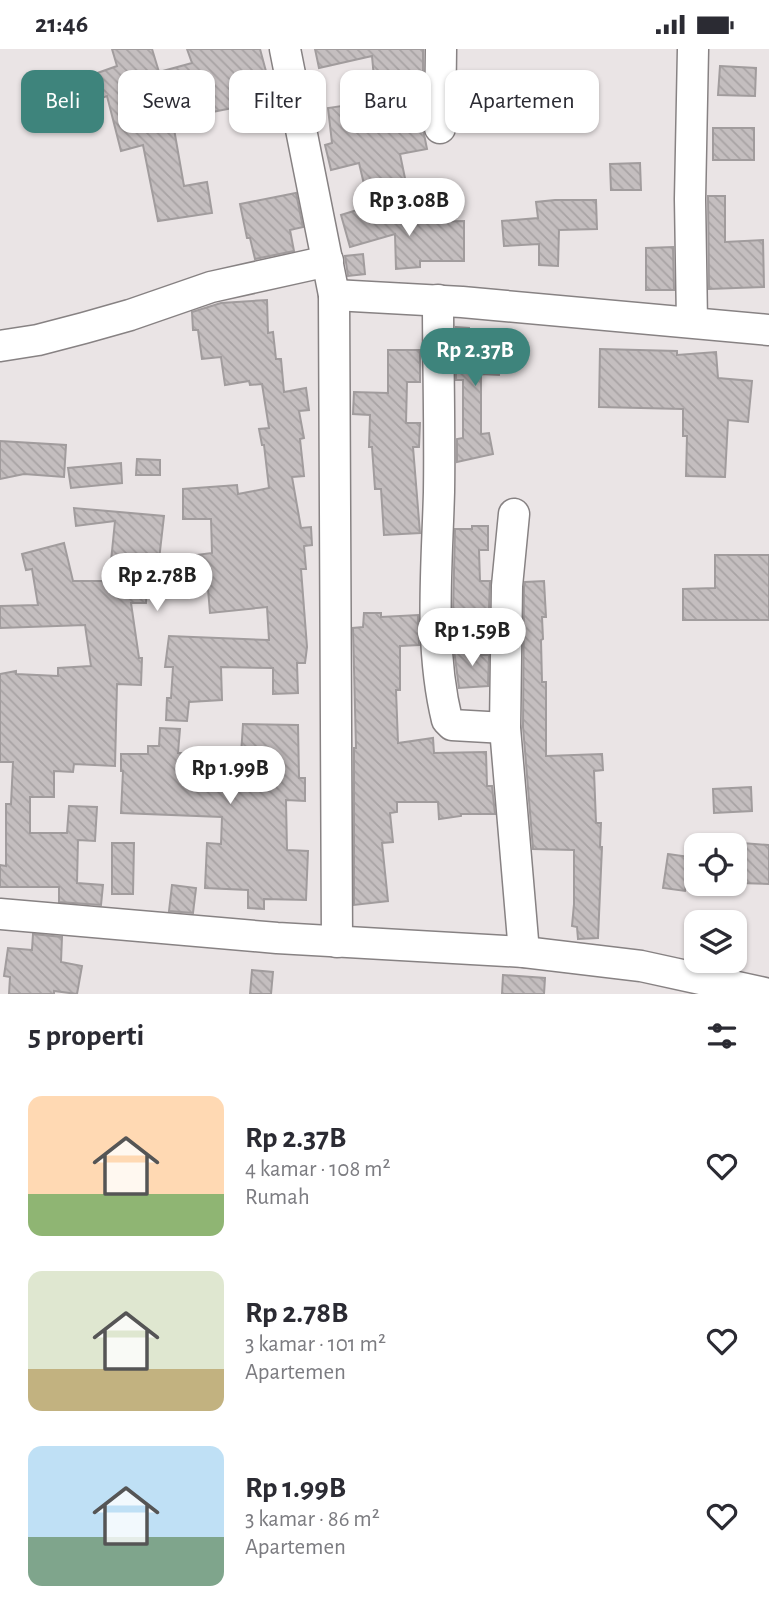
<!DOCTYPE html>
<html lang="id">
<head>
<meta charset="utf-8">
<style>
  body { margin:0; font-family:"Alegreya Sans",sans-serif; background:#f2f2f3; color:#2b2b33; height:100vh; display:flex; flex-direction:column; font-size:26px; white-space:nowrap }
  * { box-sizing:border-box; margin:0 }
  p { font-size:23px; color:#7c7c81 }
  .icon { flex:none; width:38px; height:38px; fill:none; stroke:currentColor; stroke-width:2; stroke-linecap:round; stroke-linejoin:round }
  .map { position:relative; height:945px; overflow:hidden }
  .side { display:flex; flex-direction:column; background:#fff; flex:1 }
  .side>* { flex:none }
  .hud { position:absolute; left:21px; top:21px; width:728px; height:63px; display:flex; gap:14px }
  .controls { position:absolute; left:684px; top:784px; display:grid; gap:14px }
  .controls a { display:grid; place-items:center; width:63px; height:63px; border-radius:14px; background:#fff; box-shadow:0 2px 5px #0004; font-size:35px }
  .price { position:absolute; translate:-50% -60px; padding:0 16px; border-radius:24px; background:#fff; color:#222; font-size:23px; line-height:46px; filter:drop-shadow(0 2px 4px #0008) }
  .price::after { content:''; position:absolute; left:50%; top:42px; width:21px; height:16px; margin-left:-10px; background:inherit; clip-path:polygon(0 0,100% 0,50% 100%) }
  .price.selected { background:#3e847c; color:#fff }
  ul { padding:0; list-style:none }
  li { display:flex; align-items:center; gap:21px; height:175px; padding:0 28px }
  li span { display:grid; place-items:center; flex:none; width:196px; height:140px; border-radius:14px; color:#555 }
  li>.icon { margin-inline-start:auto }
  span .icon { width:84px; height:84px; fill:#fffc; stroke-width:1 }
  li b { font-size:30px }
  h2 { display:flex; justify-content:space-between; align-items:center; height:84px; padding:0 28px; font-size:30px }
  .pill { padding:0 24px; border-radius:14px; background:#fff; box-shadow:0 2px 5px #0004; font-size:24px; line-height:63px }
  .pill.selected { background:#3e847c; color:#fff }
  .status { display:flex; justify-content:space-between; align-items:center; height:49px; padding:0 35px; background:#fff; direction:ltr }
  .status svg { height:19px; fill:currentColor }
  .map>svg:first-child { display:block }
</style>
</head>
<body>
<div class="status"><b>21:46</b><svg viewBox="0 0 49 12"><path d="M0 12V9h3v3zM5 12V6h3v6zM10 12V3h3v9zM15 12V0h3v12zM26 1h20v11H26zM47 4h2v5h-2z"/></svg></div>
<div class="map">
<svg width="769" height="945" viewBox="0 0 769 945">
  <defs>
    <pattern id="building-back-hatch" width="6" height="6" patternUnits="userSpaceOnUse" patternTransform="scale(1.75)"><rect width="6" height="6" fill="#c4bebf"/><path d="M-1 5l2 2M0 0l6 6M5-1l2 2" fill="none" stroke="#a8a3a4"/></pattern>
  </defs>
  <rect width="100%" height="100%" fill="#eae4e5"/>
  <g fill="url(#building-back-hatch)" stroke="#a19c9d" stroke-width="2">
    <path d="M112,0H152L159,23L192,14L187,0H260L275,56L250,62L248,56L197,66L198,75L174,80L184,137L207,133L212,164L158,172L143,96L121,102L107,47L80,57L78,52L40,64L34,44L72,33L117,17Z"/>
    <path d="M315,0H423V70H421L427,100L400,105L407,139L367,148L359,114L331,121L325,96L332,94L328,59L376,52L372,7L319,19Z"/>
    <path d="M720,17L756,19L755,47L718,46Z"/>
    <rect x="713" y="79" width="41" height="32"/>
    <path d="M640,114L641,141H611L610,115Z"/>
    <path d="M296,144L303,178L290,181L294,202L255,210L250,189H247L240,155Z"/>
    <path d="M708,147H725V193L763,191L764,238L709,240Z"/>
    <path d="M555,151H596L597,180L559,181L558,217L539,216V195L504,197L502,172L538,169L536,153Z"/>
    <path d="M370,157L375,174L464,172V212H420V218L396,220L395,185L350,198L341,166Z"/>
    <path d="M673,198L674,241H646V199Z"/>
    <path d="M363,205L365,225L348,227L345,207Z"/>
    <path d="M267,251L268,284L273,283L276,310H281L284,343L306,339L309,361L299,362L304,389L300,390L304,427L292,428L301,479L311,478L312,496L304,497L306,520H301L307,598L305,614H297L298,644L273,645V619L221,618L222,651L189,653L187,672L166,671L167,649H171L173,618H165L169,587L269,591L267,558L210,564L207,528L147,536L146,554H131L139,609H142L141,636L117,635L115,717L74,715L73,723L54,722V748H30V784H67L69,757L97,758L95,792L78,791L77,834L103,836L101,856L59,853V838H0V816L6,817V755H11L13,713H0V625L16,622V625L58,627V619L91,617L85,576L0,579V557L38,556L32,520L26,521L22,505L64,494L73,532H109L115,472L76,477L74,459L164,467L159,511L212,504L211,470H183V440L237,436L238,445L269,439L264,396H262L259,380L269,379L262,335L250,336L249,332L225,336L221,308L202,310L198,281H193L192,263L221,254Z"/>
    <path d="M456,278L469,279V285H501L499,326L481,325V385L489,384L493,405L457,413V390L463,389V331H456Z"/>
    <path d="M600,300L677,302V306L716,303L718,329L752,332L748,373L728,371L725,428L686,427L687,387H683V360L599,358Z"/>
    <path d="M388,301H420V333H407L406,374H420L419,398H413L420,484L384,486L381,440H375L372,398H369L370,366L353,365L354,343L388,344Z"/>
    <path d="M0,392L66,396L64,428L24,425L0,430Z"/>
    <path d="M137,410L160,411V426H136Z"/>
    <path d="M121,414L122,434L71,439L68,419Z"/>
    <path d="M472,477H488V501H479L480,532H490L489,560L453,564L455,480H472Z"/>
    <path d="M715,506H769V571H683V540L715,539Z"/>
    <path d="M544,532L546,568H542L543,590L541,591L542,633H546V707L602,705L603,721L594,722L596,774H601L600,798H602L598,889L578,890L577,878L572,877L574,855V801L533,800L523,678L524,538L525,533Z"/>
    <path d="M364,564H381V568L418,566L419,596L400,597V641H396L398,694L433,689L434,704L486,703L487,737H492L495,765H461V767L439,770L438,753H397V763L390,764L393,793L382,794L388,852L354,856V699H356L353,579L363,578Z"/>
    <path d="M478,598L479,606H489L488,637L459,639L454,601Z"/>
    <path d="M243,675L298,676L299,729H305V752L286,751L287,801L308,802L306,851L264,850V860L248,859V841L205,839L207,794L221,795L222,768L121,764L123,722H121V705H148V697H159L160,679L180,680L178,704H190V707L241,706Z"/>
    <path d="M751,738L752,762L714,764L713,740Z"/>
    <path d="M112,794H134L133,845H112Z"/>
    <path d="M742,794L769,796V835L739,834Z"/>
    <path d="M668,805L690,808L685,842L663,839Z"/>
    <path d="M172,836L196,839L193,864L169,862Z"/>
    <path d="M33,885L62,888L61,913L82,917L77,945L54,942V945H9L10,928L4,927L8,899L32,901Z"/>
    <path d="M252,921L273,923L271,945H250Z"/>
    <path d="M503,926L545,929L544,945H502Z"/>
  </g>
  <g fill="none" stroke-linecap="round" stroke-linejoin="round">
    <defs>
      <g id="minor">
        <path d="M285,0L334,246L337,893"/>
        <path d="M440,79L441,0"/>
        <path d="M334,246L462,253L769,281"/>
        <path d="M438,251C438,315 440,379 439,443C437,519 429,597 447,671L452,676L505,679"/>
        <path d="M692,273L690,150L693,0"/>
        <path d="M0,297L38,291L84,279L130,266L211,238L328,212"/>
        <path d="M514,465L507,537L505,679L524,903"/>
        <path d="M0,865L277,889L524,903L641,917L769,945"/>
      </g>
    </defs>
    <use href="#minor" stroke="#878283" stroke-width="33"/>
    <use href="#minor" stroke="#fff" stroke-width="30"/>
  </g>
</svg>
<div class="controls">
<a><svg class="icon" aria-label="locate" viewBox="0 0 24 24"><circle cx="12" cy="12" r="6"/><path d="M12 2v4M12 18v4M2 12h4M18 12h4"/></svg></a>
<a><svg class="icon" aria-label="layers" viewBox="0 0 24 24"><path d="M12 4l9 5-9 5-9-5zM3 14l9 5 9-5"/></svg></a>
</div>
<b class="price" style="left:409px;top:189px">Rp 3.08B</b>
<b class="price selected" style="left:475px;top:339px">Rp 2.37B</b>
<b class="price" style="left:157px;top:564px">Rp 2.78B</b>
<b class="price" style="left:472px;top:619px">Rp 1.59B</b>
<b class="price" style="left:230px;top:757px">Rp 1.99B</b>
<div class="hud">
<a class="pill selected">Beli</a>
<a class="pill">Sewa</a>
<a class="pill">Filter</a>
<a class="pill">Baru</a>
<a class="pill">Apartemen</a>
</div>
</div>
<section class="side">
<h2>5 properti<svg class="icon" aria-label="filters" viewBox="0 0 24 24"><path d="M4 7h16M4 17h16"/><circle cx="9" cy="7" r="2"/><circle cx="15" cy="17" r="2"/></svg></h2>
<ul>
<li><span style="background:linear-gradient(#ffd9b3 70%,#8fb573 0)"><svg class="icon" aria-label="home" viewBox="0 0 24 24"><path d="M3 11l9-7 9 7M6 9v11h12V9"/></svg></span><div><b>Rp 2.37B</b><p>4 kamar · 108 m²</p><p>Rumah</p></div><svg class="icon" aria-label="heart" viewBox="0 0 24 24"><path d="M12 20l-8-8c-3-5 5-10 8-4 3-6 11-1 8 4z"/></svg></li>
<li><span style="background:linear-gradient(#dfe7d0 70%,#c2b280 0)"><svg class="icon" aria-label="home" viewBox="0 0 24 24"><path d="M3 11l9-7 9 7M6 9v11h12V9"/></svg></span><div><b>Rp 2.78B</b><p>3 kamar · 101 m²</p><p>Apartemen</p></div><svg class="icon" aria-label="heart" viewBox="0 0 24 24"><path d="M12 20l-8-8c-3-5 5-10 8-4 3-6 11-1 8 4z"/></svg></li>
<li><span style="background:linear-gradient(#bfe0f5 65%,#7fa58c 0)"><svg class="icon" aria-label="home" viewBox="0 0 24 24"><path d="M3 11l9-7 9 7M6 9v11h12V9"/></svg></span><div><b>Rp 1.99B</b><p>3 kamar · 86 m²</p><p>Apartemen</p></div><svg class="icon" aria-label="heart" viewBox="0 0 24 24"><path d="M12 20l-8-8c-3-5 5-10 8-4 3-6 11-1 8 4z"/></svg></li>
</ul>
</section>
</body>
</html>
